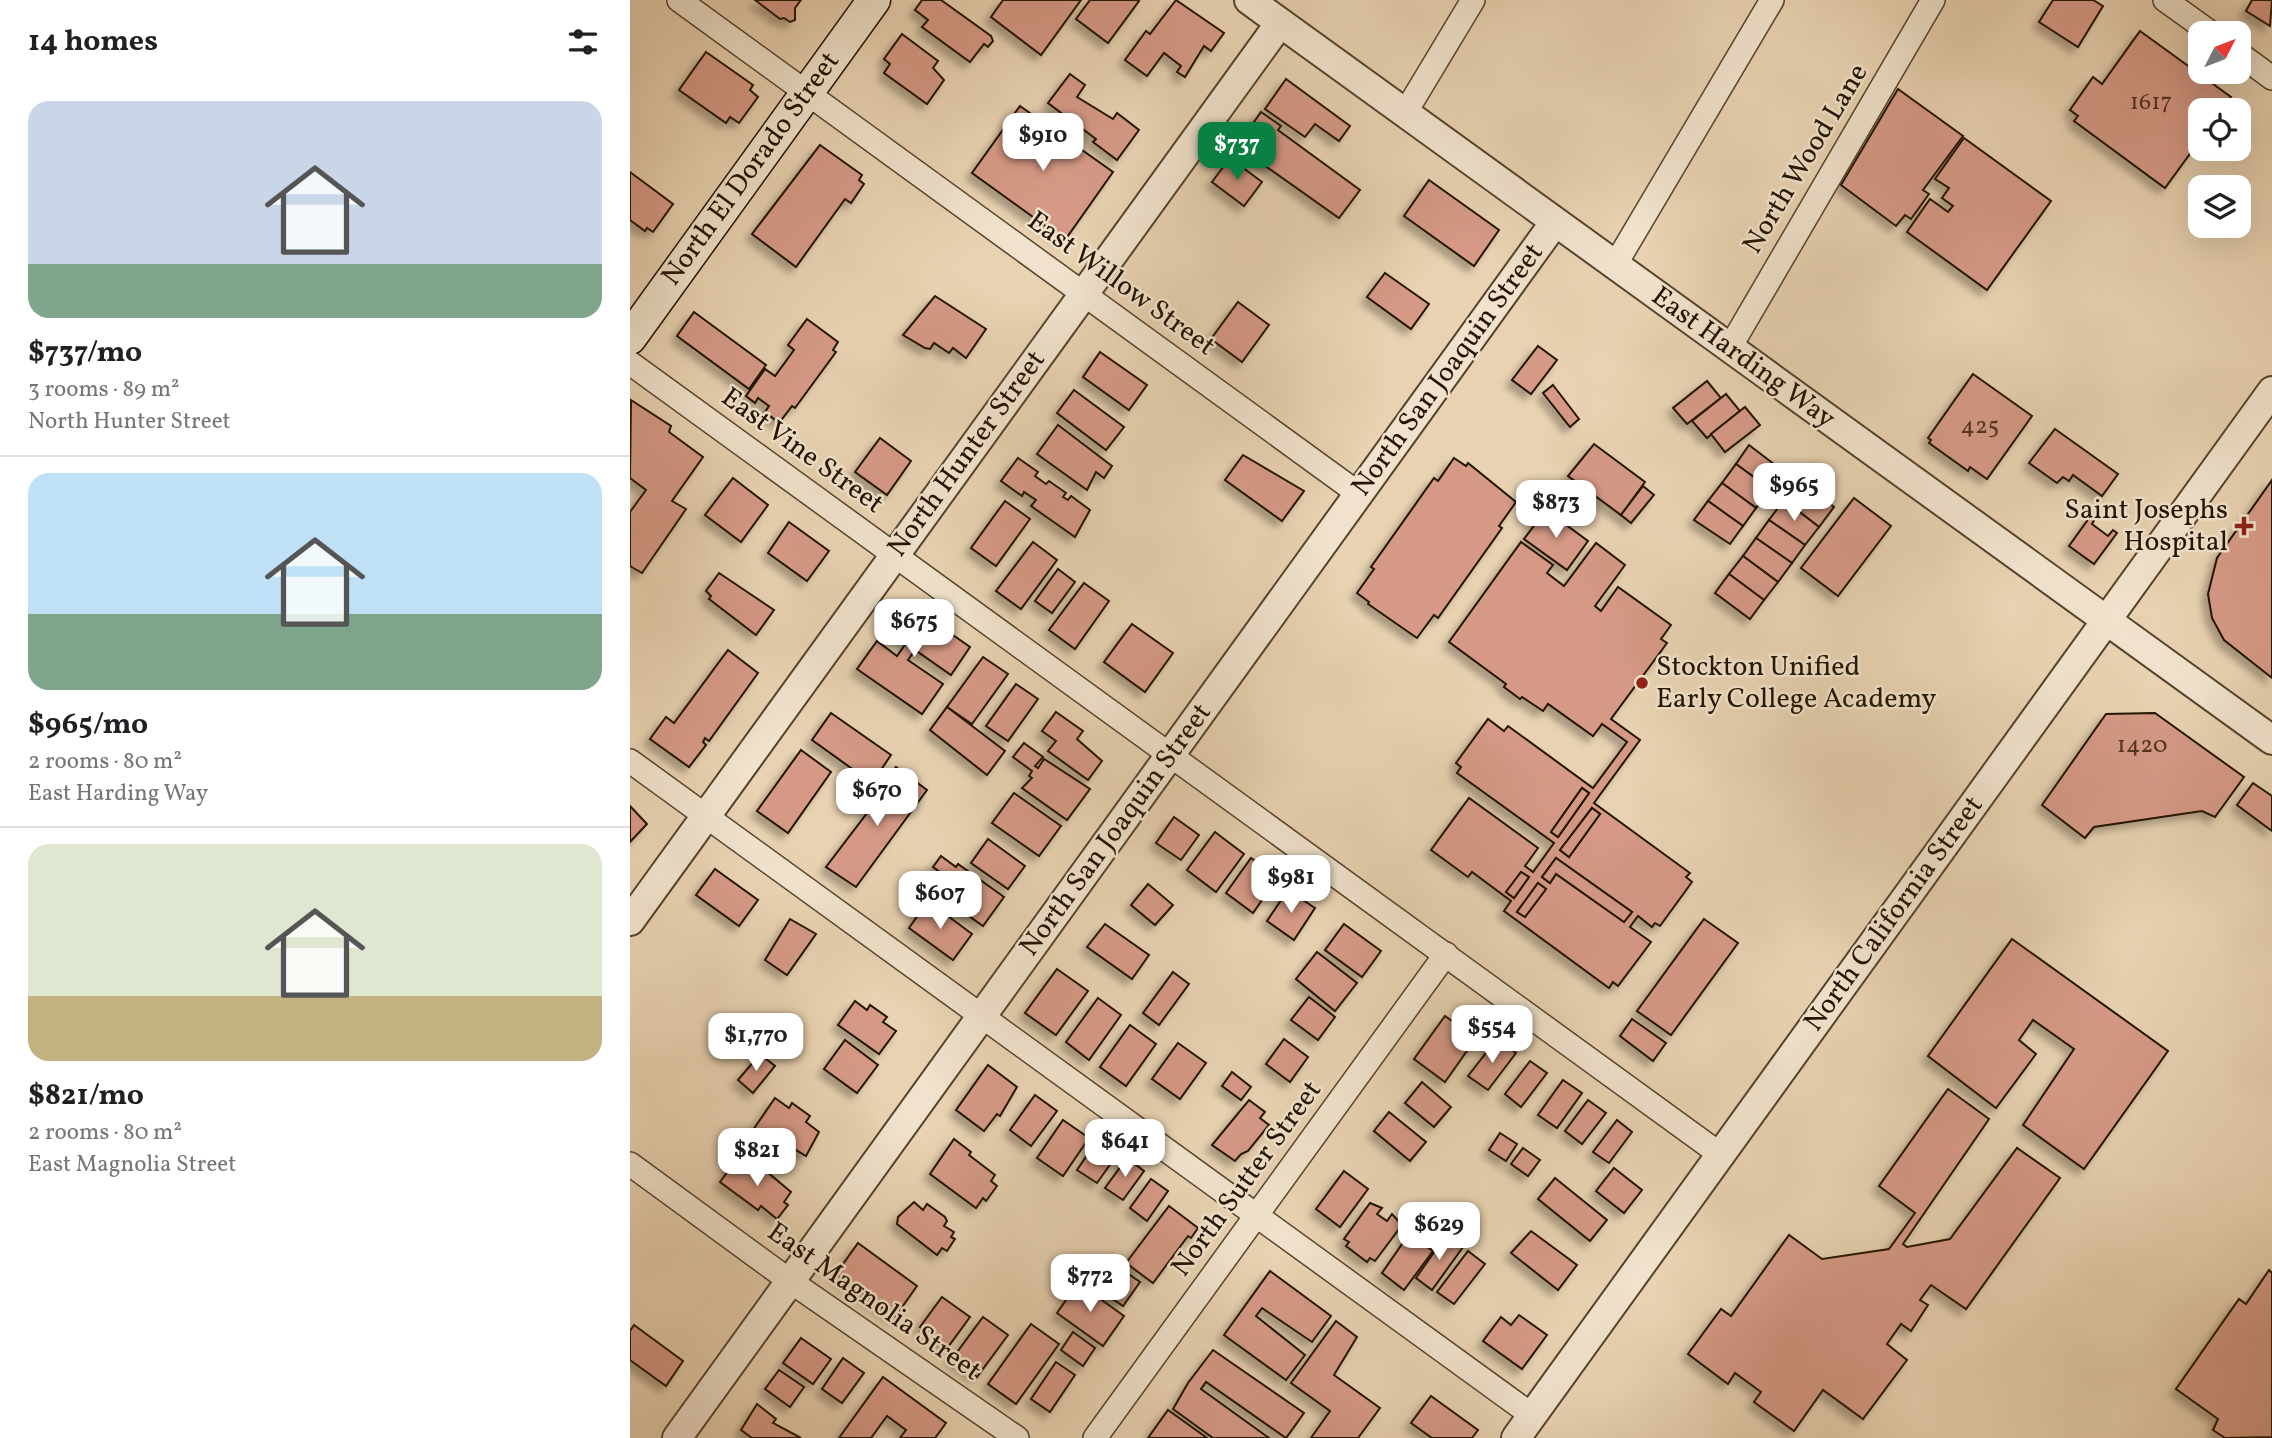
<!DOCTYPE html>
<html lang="en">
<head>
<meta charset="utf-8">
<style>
  body { margin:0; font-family:Vollkorn,serif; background:#f2f2f2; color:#202124; height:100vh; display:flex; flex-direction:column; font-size:26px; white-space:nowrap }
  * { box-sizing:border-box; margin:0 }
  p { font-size:23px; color:#757577 }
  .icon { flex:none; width:38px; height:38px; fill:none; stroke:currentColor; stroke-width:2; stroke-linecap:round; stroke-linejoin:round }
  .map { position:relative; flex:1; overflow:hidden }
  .drawer { display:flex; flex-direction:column; background:#fff; width:630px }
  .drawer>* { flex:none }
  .needle { width:46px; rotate:48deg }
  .tools { position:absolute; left:1558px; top:21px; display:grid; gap:14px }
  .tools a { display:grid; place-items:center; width:63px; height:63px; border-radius:14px; background:#fff; box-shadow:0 7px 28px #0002; font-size:35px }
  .price { position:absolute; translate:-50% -60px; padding:0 16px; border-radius:14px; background:#fff; color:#222; font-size:23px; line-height:46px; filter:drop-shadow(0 2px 4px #0008) }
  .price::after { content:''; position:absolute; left:50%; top:42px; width:21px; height:16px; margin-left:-10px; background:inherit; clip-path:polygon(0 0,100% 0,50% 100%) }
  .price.active { background:#0b8043; color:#fff }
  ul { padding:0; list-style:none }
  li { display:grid; align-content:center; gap:14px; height:371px; padding:0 28px }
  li+li { border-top:2px solid #e0e0e0 }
  li span { display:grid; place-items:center; height:217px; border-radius:21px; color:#555 }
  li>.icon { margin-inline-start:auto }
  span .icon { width:126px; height:126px; fill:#fffc; stroke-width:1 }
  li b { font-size:30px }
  h2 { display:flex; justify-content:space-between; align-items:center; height:84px; padding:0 28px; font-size:30px }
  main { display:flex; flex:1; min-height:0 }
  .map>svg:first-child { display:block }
</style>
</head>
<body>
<main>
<section class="drawer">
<h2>14 homes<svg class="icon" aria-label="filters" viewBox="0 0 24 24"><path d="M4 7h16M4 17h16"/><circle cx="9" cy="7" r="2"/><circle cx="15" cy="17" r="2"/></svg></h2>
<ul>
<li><span style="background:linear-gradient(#c9d6e8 75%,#7fa58c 0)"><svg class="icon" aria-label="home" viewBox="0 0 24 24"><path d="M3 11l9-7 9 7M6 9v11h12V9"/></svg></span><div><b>$737/mo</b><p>3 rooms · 89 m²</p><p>North Hunter Street</p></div></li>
<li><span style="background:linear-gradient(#bfe0f5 65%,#7fa58c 0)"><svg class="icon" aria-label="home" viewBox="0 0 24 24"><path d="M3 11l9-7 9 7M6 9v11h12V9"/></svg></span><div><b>$965/mo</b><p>2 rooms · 80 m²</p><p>East Harding Way</p></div></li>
<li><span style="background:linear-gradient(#dfe7d0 70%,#c2b280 0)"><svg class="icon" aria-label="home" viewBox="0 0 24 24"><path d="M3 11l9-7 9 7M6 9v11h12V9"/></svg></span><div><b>$821/mo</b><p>2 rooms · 80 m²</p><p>East Magnolia Street</p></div></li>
</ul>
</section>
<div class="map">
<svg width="1642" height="1438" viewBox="0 0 1642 1438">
  <defs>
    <filter id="shadow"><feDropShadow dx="-6" dy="6" stdDeviation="3.5" flood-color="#0004"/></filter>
  </defs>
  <rect width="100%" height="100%" fill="#e8d2b1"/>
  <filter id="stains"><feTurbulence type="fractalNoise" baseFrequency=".00286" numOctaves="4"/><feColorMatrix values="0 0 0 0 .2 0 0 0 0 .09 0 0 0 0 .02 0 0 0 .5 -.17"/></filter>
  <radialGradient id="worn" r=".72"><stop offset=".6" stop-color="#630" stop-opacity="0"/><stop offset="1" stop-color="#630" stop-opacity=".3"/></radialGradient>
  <g fill="#d59985" stroke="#231300" stroke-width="2" fill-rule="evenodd" filter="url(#shadow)">
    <path d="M125,0H171L165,8V20L160,22L154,18L150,19Z"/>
    <path d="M292,0H311L361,36L363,41L358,47L354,44L340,62L292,27L298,20L285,10Z"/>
    <path d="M373,0H451L411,55L361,17Z"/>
    <path d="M460,0H507L509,1L478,43L446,19Z"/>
    <path d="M546,0L594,33L581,51L574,46L555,77L547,72L551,66L534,53L517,76L495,60L516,31L520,34Z"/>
    <path d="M1423,0H1463L1473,6L1448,47L1409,22Z"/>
    <path d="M1622,0H1642L1640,26L1616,11Z"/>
    <path d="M1510,31L1601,97L1592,110H1570V140L1535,188L1444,121L1448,116L1440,110L1463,77L1472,84Z"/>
    <path d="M272,34L308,61L303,68L314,80L297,104L254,73L260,64L254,59Z"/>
    <path d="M76,52L123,85L120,90L128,97L109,123L100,117L96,123L49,90Z"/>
    <path d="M440,74L455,85L447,97L483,119L487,113L509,130L487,160L463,142L466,139L418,103Z"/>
    <path d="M656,79L720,126L709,141L685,124L675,137L635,109Z"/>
    <path d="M1268,89L1333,136L1293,190L1299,194L1281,219L1275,215L1266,226L1211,185Z"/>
    <path d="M390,106L483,172L435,240L342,173Z"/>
    <path d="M631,112L651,126L648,130L730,190L709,218L607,146Z"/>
    <path d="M1334,138L1421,201L1357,290L1277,232L1300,199L1318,212L1323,206L1312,198L1319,188L1305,179Z"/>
    <path d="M190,145L232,175L229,180L234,184L221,203L215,199L166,267L122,234Z"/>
    <path d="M600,158L632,182L614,206L582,182Z"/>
    <path d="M0,172L43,204L23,232L17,228L15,231L0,220Z"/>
    <path d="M799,180L869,230L844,266L774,216Z"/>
    <path d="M755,273L799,304L781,329L737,297Z"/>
    <path d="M305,296L356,329L336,358L323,348L319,353L304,343L300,349L295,348L273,335Z"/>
    <path d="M608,302L639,325L612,362L581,339Z"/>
    <path d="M64,312L136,365L119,389L47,336Z"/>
    <path d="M177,319L208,342L203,350L206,352L165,408L162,406L149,423L139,415L135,421L131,418L139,406L128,398L125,403L116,396L135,369L145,376L164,350L158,345Z"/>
    <path d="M908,346L927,360L901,394L882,380Z"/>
    <path d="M470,352L517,385L499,410L453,377Z"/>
    <path d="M1343,374L1402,416L1357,479L1340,467L1338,471L1299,443L1301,440L1298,438Z"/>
    <path d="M1077,381L1091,398L1057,424L1043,408Z"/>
    <path d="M923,385L949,419L940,427L913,393Z"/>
    <path d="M444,390L494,427L476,450L427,413Z"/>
    <path d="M1096,394L1110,411L1077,438L1062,421Z"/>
    <path d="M1,400L41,426L39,432L73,457L42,501L56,509L12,573L0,566V512L16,490L0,478Z"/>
    <path d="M1115,407L1130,425L1095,452L1081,434Z"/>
    <path d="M428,425L482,466L474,478L466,472L457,490L407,454Z"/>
    <path d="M1425,429L1488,474L1472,496L1443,475L1439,481L1433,477L1427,483L1399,463Z"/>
    <path d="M250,438L281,461L257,495L225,472Z"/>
    <path d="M964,444L1015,482L991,515L938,476Z"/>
    <path d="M1119,445L1153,471L1140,489L1106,464Z"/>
    <path d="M613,455L674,491L652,521L595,480Z"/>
    <path d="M388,458L408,472L405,476L416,484L419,481L436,493L433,497L438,500L441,496L460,510L445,537L401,506L406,500L394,492L392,496L371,481Z"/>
    <path d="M824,458L836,466L838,463L886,502L869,526L872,528L808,618L804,615L787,638L738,604L739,602L727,593L744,569L741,567L804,478L808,481Z"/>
    <path d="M1106,464L1140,489L1126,508L1092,483Z"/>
    <path d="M103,478L138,505L111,542L75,515Z"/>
    <path d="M1169,480L1204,507L1189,527L1154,500Z"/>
    <path d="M1642,480V678L1594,640L1582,618L1578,594L1587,558Z"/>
    <path d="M1092,483L1126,508L1113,526L1078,501Z"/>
    <path d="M1013,486L1024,495L1001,523L991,515Z"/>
    <path d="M1224,498L1261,526L1208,596L1171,568Z"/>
    <path d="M1154,500L1189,527L1175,545L1139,520Z"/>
    <path d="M375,501L400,519L366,566L341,548Z"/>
    <path d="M1078,501L1113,526L1100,544L1064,520Z"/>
    <path d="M916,510L958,541L937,570L894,539Z"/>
    <path d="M1462,514L1466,517L1462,524L1478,536L1483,530L1487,533L1464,564L1439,546Z"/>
    <path d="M1139,520L1175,545L1162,563L1126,538Z"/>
    <path d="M159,522L199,551L177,581L138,553Z"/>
    <path d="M1126,538L1162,563L1148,582L1113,556Z"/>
    <path d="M403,542L427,560L391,609L366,591Z"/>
    <path d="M891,542L923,565L917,573L934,586L966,543L995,565L965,606L971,611L988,587L1041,625L1031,639L1037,643L981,719L1010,740L964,803L1060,873L1056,877L1062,882L1030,926L1025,923L1022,927L1008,916L1000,927L1021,942L988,986L983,982L979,988L874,911L881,901L842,872L838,877L801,850L839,798L908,848L895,866L903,872L924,843L827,773L831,767L826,763L858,719L874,731L878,726L963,788L997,742L972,724L963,736L918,704L913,711L892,697L890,699L874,687L876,684L819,642ZM952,788L959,793L928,837L921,832ZM962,808L970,814L939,857L930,850ZM926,858L1002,912L994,922L926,874L920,883L912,877ZM891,872L899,877L884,898L876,892ZM908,883L916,889L895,917L887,912Z"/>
    <path d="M1113,556L1148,582L1134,600L1099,574Z"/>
    <path d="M428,569L445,582L422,613L405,601Z"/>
    <path d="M89,573L144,610L126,635L79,599L81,596L76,591Z"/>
    <path d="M1099,574L1134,600L1120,619L1085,593Z"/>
    <path d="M454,583L479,601L445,649L419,630Z"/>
    <path d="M276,602L340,647L321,675L285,650L278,660L313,684L292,714L227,669L247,641L267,656L279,639L259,626Z"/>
    <path d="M502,624L543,653L515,692L474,662Z"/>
    <path d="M98,650L128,673L79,741L75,738L73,742L76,745L59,767L20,739L36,717L44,723Z"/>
    <path d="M353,657L378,674L342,724L317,707Z"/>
    <path d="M386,684L408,699L378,741L356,726Z"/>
    <path d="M317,707L375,751L357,775L300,730Z"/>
    <path d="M426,712L453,731L447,739L472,761L458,780L418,751L426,741L412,731Z"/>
    <path d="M201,713L261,755L242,783L182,740Z"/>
    <path d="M1525,713L1614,777L1585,817L1572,811L1464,827L1455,838L1412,805L1476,714Z"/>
    <path d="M394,743L413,757L405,766L408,768L414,759L460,789L437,820L392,788L402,778L399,776L402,771L383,757Z"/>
    <path d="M171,750L201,772L158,833L127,811Z"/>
    <path d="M266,767L297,790L226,887L196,867L263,779L259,776Z"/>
    <path d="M1623,783L1642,796V831L1607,805Z"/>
    <path d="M952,788L959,793L928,837L921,832Z"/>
    <path d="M384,793L431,826L409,856L362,823Z"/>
    <path d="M0,806L17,824L0,842Z"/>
    <path d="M962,808L970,814L939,857L930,850Z"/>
    <path d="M544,817L569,835L551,860L526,843Z"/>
    <path d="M585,832L614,854L586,892L557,870Z"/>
    <path d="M358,839L395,866L378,889L341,863Z"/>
    <path d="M311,856L326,867L328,864L374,897L353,926L308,894L316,882L319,885L322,881L303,867Z"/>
    <path d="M621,858L648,877L623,913L596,893Z"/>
    <path d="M926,858L1002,912L994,922L926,874L920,883L912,877Z"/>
    <path d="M85,869L128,900L109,926L66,895Z"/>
    <path d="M891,872L899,877L884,898L876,892Z"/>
    <path d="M908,883L916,889L895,917L887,912Z"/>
    <path d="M518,884L543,905L525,925L501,905Z"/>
    <path d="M658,890L685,908L664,940L637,921Z"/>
    <path d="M298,901L342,934L323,960L279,928Z"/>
    <path d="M160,919L186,934L157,975L135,960Z"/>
    <path d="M1074,919L1108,943L1041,1035L1007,1011Z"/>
    <path d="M475,924L519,955L502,979L457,947Z"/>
    <path d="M714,924L751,951L732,977L695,950Z"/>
    <path d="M1382,939L1538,1051L1454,1169L1393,1125L1444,1049L1403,1020L1389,1040L1406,1054L1366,1108L1298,1056Z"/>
    <path d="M687,952L727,983L705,1011L666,979Z"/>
    <path d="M427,969L458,991L426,1035L395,1013Z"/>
    <path d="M543,972L559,984L529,1025L513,1013Z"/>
    <path d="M679,997L705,1017L688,1040L661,1020Z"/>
    <path d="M468,998L491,1015L459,1060L436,1042Z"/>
    <path d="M225,1001L237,1010L240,1005L257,1017L253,1022L266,1031L249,1054L208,1025Z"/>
    <path d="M815,1016L846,1038L815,1082L784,1059Z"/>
    <path d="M1002,1019L1036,1043L1023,1061L990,1036Z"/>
    <path d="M500,1025L526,1044L496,1086L470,1067Z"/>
    <path d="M654,1039L678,1057L660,1082L636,1064Z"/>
    <path d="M867,1039L886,1053L858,1090L838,1076Z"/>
    <path d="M215,1040L248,1065L227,1093L194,1069Z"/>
    <path d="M548,1043L576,1063L550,1099L522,1079Z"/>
    <path d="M130,1054L145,1066L123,1093L108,1080Z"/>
    <path d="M900,1061L917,1073L891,1107L875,1094Z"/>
    <path d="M358,1065L387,1087L370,1116L367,1114L354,1131L326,1110Z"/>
    <path d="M602,1072L621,1087L611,1100L592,1086Z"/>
    <path d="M933,1080L952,1093L927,1128L908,1115Z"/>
    <path d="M792,1082L821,1107L804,1127L775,1103Z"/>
    <path d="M1318,1089L1359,1119L1273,1244L1277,1247L1320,1239L1387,1148L1430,1178L1336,1309L1301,1285L1290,1300L1298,1305L1281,1331L1271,1324L1257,1344L1277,1360L1233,1419L1193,1390L1164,1431L1124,1402L1131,1392L1105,1373L1098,1384L1058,1354L1091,1309L1101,1316L1159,1235L1192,1259L1259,1249L1285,1213L1249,1186Z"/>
    <path d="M405,1095L427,1111L401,1146L380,1130Z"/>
    <path d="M145,1098L159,1108L162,1103L180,1116L176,1122L189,1132L176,1156L145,1137L141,1143L123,1130Z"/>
    <path d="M619,1100L635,1112L630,1118L639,1125L618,1151L611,1154L605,1161L582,1145Z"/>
    <path d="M958,1100L976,1113L952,1144L935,1131Z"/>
    <path d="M759,1112L796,1142L780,1161L744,1131Z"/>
    <path d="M433,1120L459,1138L433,1176L407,1158Z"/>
    <path d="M987,1120L1002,1132L979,1163L963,1152Z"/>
    <path d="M870,1133L887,1144L876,1161L859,1150Z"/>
    <path d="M469,1138L489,1152L467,1183L447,1170Z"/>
    <path d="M324,1139L341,1152L339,1155L365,1175L361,1181L367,1186L356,1201L353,1198L346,1208L300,1174Z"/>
    <path d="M893,1148L910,1160L898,1176L881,1164Z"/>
    <path d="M497,1158L514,1171L493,1200L475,1188Z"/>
    <path d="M107,1159L118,1168L124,1161L161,1192L154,1202L158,1205L147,1219L131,1206L128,1210L90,1182Z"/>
    <path d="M984,1168L1012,1190L994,1213L966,1191Z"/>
    <path d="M714,1171L738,1189L710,1227L686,1209Z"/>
    <path d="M925,1178L977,1220L960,1241L908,1199Z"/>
    <path d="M521,1179L538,1191L517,1221L500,1208Z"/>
    <path d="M284,1202L293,1210L297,1204L315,1217L317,1221L314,1226L324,1232L321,1237L325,1239L317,1251L312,1248L307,1255L267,1224L268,1217Z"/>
    <path d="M740,1203L752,1208L747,1214L757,1221L762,1214L772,1225L745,1261L740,1258L737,1262L716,1246L719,1242L714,1239Z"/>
    <path d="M539,1206L568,1228L561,1238L558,1236L523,1283L496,1263Z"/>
    <path d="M901,1231L947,1265L928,1290L881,1253Z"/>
    <path d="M779,1234L803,1251L774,1290L752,1273Z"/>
    <path d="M816,1235L833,1247L802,1290L786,1278Z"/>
    <path d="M228,1243L287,1286L265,1317L206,1274Z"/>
    <path d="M838,1251L855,1264L824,1304L807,1292Z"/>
    <path d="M477,1259L510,1282L493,1306L460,1283Z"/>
    <path d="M1639,1270L1642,1273V1437L1595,1438L1583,1430L1588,1419L1546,1389L1609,1299L1616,1304Z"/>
    <path d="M640,1271L701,1316L682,1342L632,1308L626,1316L675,1355L656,1380L594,1335Z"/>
    <path d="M448,1283L494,1316L473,1346L427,1313Z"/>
    <path d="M312,1297L340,1317L318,1347L290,1327Z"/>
    <path d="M889,1315L917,1335L892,1369L853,1341L871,1317L881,1325Z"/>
    <path d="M353,1317L378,1335L347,1377L322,1359Z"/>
    <path d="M706,1321L727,1337L704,1375L750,1408L728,1438H681L700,1411L661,1383Z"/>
    <path d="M401,1324L429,1344L386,1404L358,1384Z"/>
    <path d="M4,1325L53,1361L36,1386L0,1360V1331Z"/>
    <path d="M443,1332L465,1348L453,1366L431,1350Z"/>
    <path d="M171,1338L201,1359L183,1384L153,1363Z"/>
    <path d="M583,1350L674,1413L656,1438L576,1382L571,1389L639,1438H583L543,1409L558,1383Z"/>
    <path d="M213,1358L234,1373L212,1403L192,1389Z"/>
    <path d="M426,1362L445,1375L420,1412L401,1399Z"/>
    <path d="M149,1370L174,1387L160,1407L135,1389Z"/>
    <path d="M253,1377L316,1423L305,1438H270L276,1430L257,1416L241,1438H209Z"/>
    <path d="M801,1396L848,1430L842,1438H802L781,1423Z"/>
    <path d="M127,1404L146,1419L143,1423L171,1438H122L111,1430Z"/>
    <path d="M538,1410L577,1438H518Z"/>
  </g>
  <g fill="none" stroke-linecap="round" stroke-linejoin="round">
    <defs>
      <g id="minor">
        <path d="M49,0L729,494"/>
        <path d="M1535,0L1581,33"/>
        <path d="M1608,53L1642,78"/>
        <path d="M775,113L843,0"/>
        <path d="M985,265L1142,0"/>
        <path d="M1099,349L1303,0"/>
        <path d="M0,363L1091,1155"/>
        <path d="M0,761L903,1416"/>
        <path d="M0,1164L160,1281L387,1438"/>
        <path d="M465,1438L816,954"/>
      </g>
      <g id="tertiary">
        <path d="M619,0L1642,740"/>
        <path d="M0,921L650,23"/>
        <path d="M47,1438L925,222"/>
        <path d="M886,1438L1642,391"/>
      </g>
      <path id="secondary" d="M0,338L244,0"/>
    </defs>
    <use href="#minor" stroke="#54432c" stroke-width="26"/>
    <use href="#tertiary" stroke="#54432c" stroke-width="32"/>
    <use href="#secondary" stroke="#231300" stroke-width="35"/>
    <use href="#minor" stroke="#f0e2cc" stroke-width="23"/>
    <use href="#tertiary" stroke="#f0e2cc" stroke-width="28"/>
    <use href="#secondary" stroke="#f0e2cc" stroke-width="32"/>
  </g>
  <g fill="#8f2418" stroke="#f0e2cc" stroke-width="2.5">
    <path d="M1610.5 515.5h7v7h7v7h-7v7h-7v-7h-7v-7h7z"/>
    <circle cx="1012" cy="683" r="7"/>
  </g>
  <g text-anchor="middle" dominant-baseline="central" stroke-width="5" stroke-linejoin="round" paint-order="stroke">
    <g font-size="24" fill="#503421">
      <text x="1521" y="103">1617</text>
      <text x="1350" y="427">425</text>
      <text x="1512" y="746">1420</text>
    </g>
    <g font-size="28" fill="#231300" stroke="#f0e2cc">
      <text transform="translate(1176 159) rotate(-59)">North Wood Lane</text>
      <text transform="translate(121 169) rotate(-54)">North El Dorado Street</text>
      <text transform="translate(491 284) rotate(36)">East Willow Street</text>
      <text transform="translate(1113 358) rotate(36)">East Harding Way</text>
      <text transform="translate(818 370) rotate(-54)">North San Joaquin Street</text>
      <text transform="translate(172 451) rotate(36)">East Vine Street</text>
      <text transform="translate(337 454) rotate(-54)">North Hunter Street</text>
      <text transform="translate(486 830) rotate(-54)">North San Joaquin Street</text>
      <text transform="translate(1264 914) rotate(-54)">North California Street</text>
      <text transform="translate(617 1179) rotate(-54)">North Sutter Street</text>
      <text transform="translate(244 1302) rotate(35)">East Magnolia Street</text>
    </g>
    <g font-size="28" fill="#231300" stroke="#f0e2cc" text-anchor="end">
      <text x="1598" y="510">Saint Josephs<tspan x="1598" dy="32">Hospital</tspan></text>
      <text x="1026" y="667" text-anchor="start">Stockton Unified<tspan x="1026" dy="32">Early College Academy</tspan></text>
    </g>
  </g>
  <rect width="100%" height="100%" filter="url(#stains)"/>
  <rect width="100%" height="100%" fill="url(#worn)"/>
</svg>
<div class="tools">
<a><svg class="needle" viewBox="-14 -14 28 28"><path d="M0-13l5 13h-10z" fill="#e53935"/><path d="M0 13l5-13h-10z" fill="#757577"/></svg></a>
<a><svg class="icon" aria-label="locate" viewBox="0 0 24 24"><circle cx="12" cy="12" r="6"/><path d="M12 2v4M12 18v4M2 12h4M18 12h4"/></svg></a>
<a><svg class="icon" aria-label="layers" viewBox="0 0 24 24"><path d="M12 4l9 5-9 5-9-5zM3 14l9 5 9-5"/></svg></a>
</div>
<b class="price" style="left:413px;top:173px">$910</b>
<b class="price active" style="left:607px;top:182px">$737</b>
<b class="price" style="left:1164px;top:523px">$965</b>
<b class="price" style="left:926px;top:540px">$873</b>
<b class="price" style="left:284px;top:659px">$675</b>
<b class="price" style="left:247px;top:828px">$670</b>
<b class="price" style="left:661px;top:915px">$981</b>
<b class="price" style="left:310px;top:931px">$607</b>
<b class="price" style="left:862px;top:1065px">$554</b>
<b class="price" style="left:126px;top:1073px">$1,770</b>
<b class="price" style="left:495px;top:1179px">$641</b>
<b class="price" style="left:127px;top:1188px">$821</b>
<b class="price" style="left:809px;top:1262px">$629</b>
<b class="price" style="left:460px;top:1314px">$772</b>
</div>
</main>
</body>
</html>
